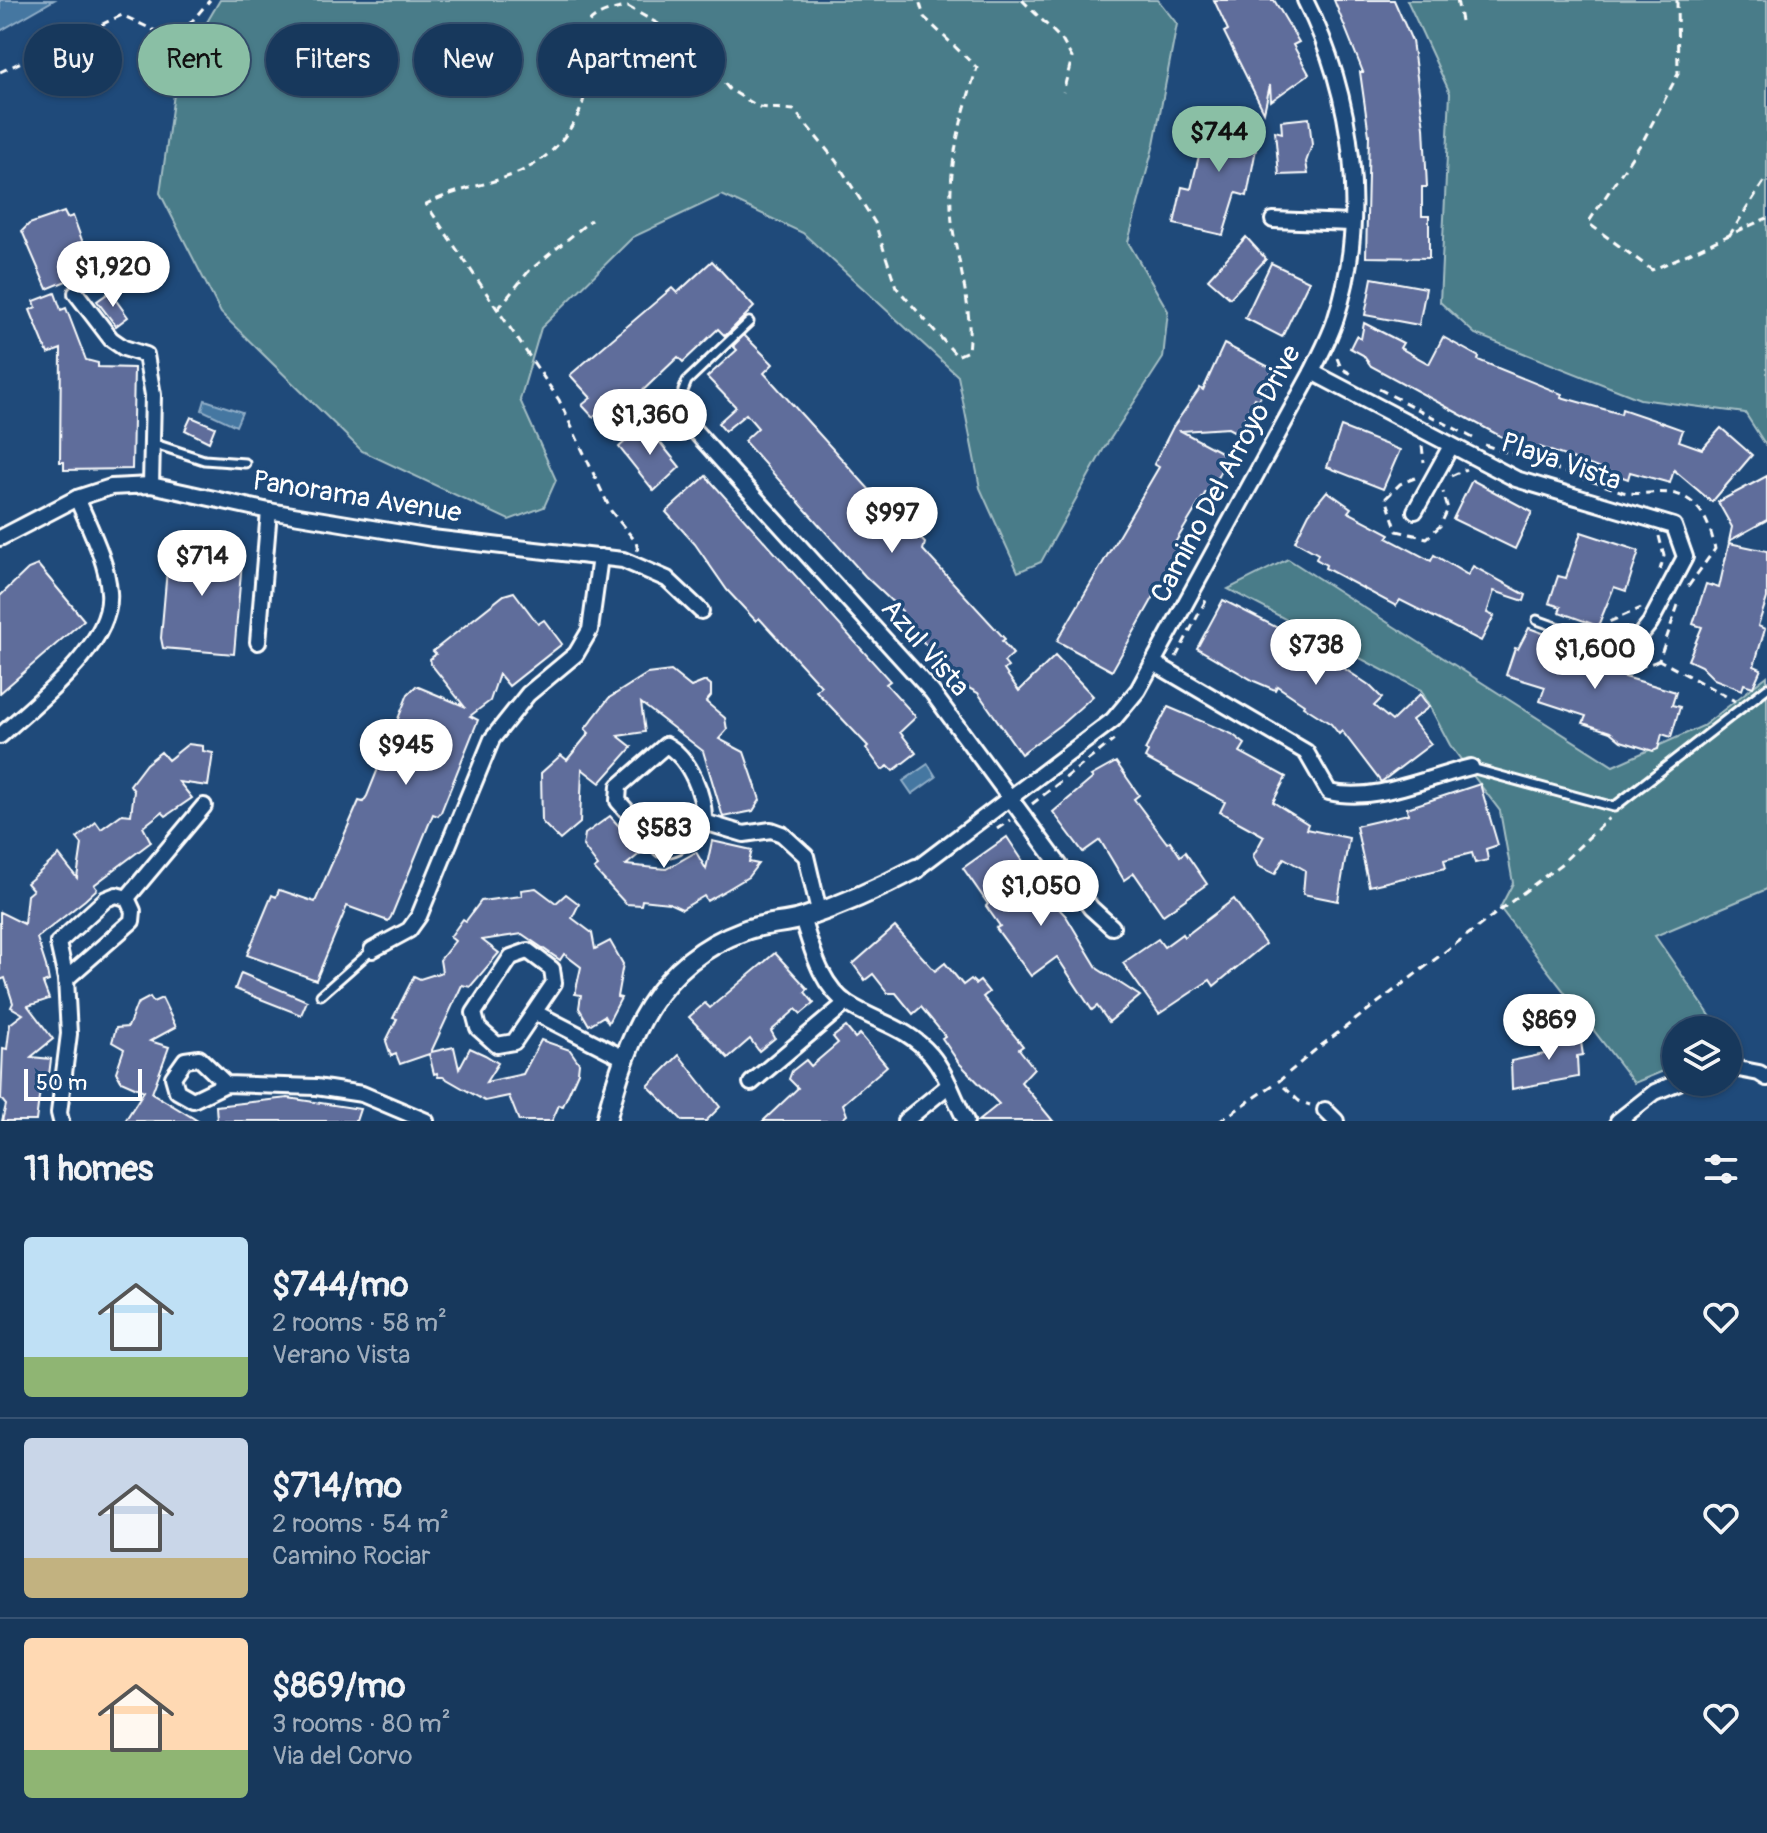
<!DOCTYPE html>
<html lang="en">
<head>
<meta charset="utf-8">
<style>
  body { margin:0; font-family:Pangolin,sans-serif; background:#203f62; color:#f1f3f6; height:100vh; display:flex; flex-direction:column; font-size:30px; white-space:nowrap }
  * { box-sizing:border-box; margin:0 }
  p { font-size:26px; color:#9eacbb }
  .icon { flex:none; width:44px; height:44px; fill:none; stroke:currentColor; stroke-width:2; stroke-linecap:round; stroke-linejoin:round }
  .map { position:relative; height:1121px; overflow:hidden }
  .drawer { display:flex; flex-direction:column; background:#17385c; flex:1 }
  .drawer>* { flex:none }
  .top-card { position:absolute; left:24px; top:24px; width:800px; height:72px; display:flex; gap:16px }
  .fabs { position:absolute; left:1662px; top:1016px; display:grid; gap:16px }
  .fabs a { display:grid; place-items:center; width:80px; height:80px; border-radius:50%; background:#17385c; box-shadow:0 2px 6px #0004,0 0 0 2px #365272; font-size:40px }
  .scale { position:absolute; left:24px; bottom:20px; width:118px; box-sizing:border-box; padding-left:8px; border:4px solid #fff; border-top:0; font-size:22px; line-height:28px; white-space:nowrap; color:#fff; -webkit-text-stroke:6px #1f4a7a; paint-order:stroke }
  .price { position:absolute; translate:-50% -68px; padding:0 18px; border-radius:28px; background:#fff; color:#222; font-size:26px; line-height:52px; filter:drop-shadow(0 2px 4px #0008) }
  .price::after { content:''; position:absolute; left:50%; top:48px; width:24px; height:18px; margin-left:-12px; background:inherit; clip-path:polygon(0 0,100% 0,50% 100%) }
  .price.selected { background:#8abfa5; color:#111 }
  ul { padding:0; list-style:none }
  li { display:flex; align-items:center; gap:24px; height:200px; padding:0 24px }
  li+li { border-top:2px solid #365272 }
  li span { display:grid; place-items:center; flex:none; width:224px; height:160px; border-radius:8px; color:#555 }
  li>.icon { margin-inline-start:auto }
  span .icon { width:96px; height:96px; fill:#fffc; stroke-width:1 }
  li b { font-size:34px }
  h2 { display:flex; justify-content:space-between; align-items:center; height:96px; padding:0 24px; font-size:34px }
  .tag { padding:0 28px; border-radius:36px; background:#17385c; box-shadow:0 2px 6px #0004,0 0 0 2px #365272; font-size:28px; line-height:72px }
  .tag.selected { background:#8abfa5; color:#111 }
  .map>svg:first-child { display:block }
</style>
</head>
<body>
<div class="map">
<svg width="1767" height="1121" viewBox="0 0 1767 1121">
  <rect width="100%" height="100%" fill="#1f4a7a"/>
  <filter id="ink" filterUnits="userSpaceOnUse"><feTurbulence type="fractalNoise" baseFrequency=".0125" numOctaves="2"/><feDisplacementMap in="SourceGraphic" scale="16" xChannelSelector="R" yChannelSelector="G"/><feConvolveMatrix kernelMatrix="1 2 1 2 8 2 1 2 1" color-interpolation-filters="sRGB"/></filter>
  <g filter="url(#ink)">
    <g fill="#497c89" stroke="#a4bec4" stroke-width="2">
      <path d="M220,0H1158L1177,24L1154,144L1128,242L1168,311L1163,358L1103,450L1041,562L1018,572L980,488L958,376L803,233L722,195L633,237L541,328L520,400L556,480L544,507L509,520L362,451L221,313L160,193L177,73Z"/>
      <path d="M1407,0H1767V447L1745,413L1640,399L1475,334L1440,302L1450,93Z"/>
      <path d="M1288,559L1613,766L1703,726L1767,676V889L1655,936L1720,1030H1676V1066L1634,1083L1500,908L1513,883L1500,811L1450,745L1421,690L1228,589Z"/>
    </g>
    <g fill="#4477a1" stroke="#8fadc7" stroke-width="2">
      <path d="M0,0H54L0,31Z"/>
      <path d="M205,400L242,412L236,426L202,410Z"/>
      <path d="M928,764L936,777L912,794L903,781Z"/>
    </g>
    <g fill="#5e6d9b" stroke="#fff" stroke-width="2">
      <path d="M1214,0H1274L1299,42L1293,45L1309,74L1271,101L1270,85L1264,112L1224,32L1228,30Z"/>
      <path d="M1334,0H1394L1412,41L1424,127L1427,187H1422V216H1429V258L1366,257L1369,135L1360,72H1363Z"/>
      <path d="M1210,110L1242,117L1223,127L1244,125L1260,128L1247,196L1236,193L1223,235L1174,224L1182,187L1191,189Z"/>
      <path d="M1309,118L1312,145L1306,162L1308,174L1279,175L1275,131L1282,133L1281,121Z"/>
      <path d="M64,212L67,218L73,216L93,270L47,289L22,231L29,224Z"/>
      <path d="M1246,237L1266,259L1230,298L1208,279Z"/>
      <path d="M712,261L754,307L725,336L718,329L683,362L678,357L611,421L602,410L593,417L582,405L591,398L570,375L672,288L677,293Z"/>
      <path d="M1271,263L1309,281L1282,337L1245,318Z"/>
      <path d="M1372,278L1426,288L1419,325L1365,315Z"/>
      <path d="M110,292L128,317L116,326L97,301Z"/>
      <path d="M55,293L61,310L66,308L86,360L98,363V367L134,368L132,469L64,470V462H60L61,349L48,354L30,310L36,307L34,301Z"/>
      <path d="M1364,323L1403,343L1400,348L1429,364L1443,337L1479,357L1478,360L1562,394L1561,397L1621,414L1622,409L1666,424L1683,430L1679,441L1702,449L1721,428L1752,455L1712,502L1674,470L1670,483L1630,472L1628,479L1540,447L1538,452L1500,436L1371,366L1363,355L1350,348L1356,336L1361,339Z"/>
      <path d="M744,335L773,364L764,373L905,529L910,528L925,543L923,550L1005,639L1002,641L1013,654L1004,662L1008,667L1004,670L1019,691L1055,656L1093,696L1064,722L1021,754L978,693L963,685L925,644L900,614L902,611L865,576L744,441L758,428L746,414L725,431L718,423L736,407L707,377L737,350L733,346Z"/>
      <path d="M1224,344L1273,369L1259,400L1255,398L1243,421L1239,434L1228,428L1181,431L1228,456L1209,494L1206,492L1173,546L1178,548L1166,575L1112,671L1057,641L1159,467L1154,464L1173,427L1200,388L1203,390Z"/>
      <path d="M191,417L215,427L209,442L185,430Z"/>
      <path d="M645,424L680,467L654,491L619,447Z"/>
      <path d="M1341,427L1400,450L1383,489L1327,467Z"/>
      <path d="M706,476L890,681L886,684L916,717L900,732L916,753L893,771L888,766L882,770L866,748L868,746L816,691L821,686L759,618L756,621L727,590L695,544L666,512Z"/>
      <path d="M1767,476V520L1729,541L1732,527L1718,502Z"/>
      <path d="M1472,480L1532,512L1515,549L1453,519Z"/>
      <path d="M1327,491L1351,508L1348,512L1390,534L1387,538L1431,561L1434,555L1468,575L1473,566L1526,595L1524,601L1494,591L1487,613L1494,616L1481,641L1400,600L1396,606L1325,568L1326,565L1316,559L1318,554L1295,541L1309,513Z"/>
      <path d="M1581,532L1639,551L1626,591L1614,587L1598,626L1559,612L1561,607L1549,603L1558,576L1566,578Z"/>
      <path d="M175,541L243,549L234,654L163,648L161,638L168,558Z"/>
      <path d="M1729,543L1767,551V598L1758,626L1765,629L1754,666L1761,669L1753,687L1744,684L1742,690L1714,679L1701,666L1688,660L1702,627L1693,624L1706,584L1719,588Z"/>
      <path d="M38,565L84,620L0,693V596L28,569Z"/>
      <path d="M514,592L538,624L544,620L562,644L509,686L499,674L490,701L470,716L478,720L441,812L438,816L433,814L391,917L388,921L347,906L316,980L247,955L272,895L276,897L279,890L283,891L315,902L359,801L363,802L367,796L408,694L416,686L464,706L431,664L430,659L436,654L433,651L504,595Z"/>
      <path d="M1223,600L1301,640L1369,685L1382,698L1374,706L1392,721L1420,694L1429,707L1412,720L1431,744L1381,782L1342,731L1339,734L1331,724L1303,706L1304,704L1277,686L1275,690L1254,681L1197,648Z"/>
      <path d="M1529,628L1600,654L1595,668L1676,692L1672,705L1680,707L1671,737L1662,734L1658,749L1653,751L1621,741L1610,732L1583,723L1586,716L1540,701L1545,687L1506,675L1515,648L1518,649Z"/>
      <path d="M671,671L691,687L706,681L711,685V696L706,702L725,718L727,730L719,739L744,752L755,784L760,800L753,811L723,817L703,751L641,703L645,732L618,736L632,747L600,783L582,769L580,823L560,840L542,822L541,773L561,755L567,760L589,733L585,729L609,698L647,674Z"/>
      <path d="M1168,707L1232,734L1245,744L1240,752L1286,777L1273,802L1308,824L1306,829L1349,838L1338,901L1303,894L1305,870L1284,858L1275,874L1258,866L1253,856L1264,836L1220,812L1225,802L1145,758L1148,752L1145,750Z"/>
      <path d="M188,744L203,746V751L213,753L208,786L179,782L192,798L166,816L162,812L143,827L151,842L94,885L97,889L85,900L37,938L46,966L49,981L43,983L49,999L28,1006L53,1039L31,1057L51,1059L49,1075L46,1091L40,1090L36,1121H2L6,1105L1,1099L3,1048L7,1049L10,1024L23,1014L11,1007L13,1003L5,978L0,980V912L24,924L27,895L33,890L27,883L59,855L77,878L82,844L77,838L96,822L101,829L122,814L131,815L134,791L130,785L146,764L161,752L168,760Z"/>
      <path d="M1116,762L1139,795L1134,799L1167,843L1170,841L1180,856L1185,852L1207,884L1163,915L1134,873L1124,880L1100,840L1083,852L1053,812L1093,778L1091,776Z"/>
      <path d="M1480,784L1498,845L1486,849L1488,860L1475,863L1472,853L1444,860L1446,868L1369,886L1356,826L1408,814L1407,808Z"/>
      <path d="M610,816L642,852L626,865L666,869L696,852L706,869L712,841L752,850L749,862L758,864L748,877L728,889L707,901L704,896L682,909L669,903L642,900L641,905L626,904L594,869L598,866L583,846L585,834Z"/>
      <path d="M1007,837L1044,893L1066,916L1098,969L1140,996L1109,1022L1097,1006L1092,1010L1057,957L1031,976L996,928L1000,926L986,906L988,904L963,868Z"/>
      <path d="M536,888L556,903L566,894L579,904L572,918L592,933L595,949L610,941L623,964L617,997L621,998L608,1023L604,1016L589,1025L579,1008L581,995L575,994L581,967L564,954L560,960L522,934L482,940L499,953L470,987L462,985L431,1052L454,1047L459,1069L470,1048L485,1055L498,1063L486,1082L523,1074L541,1040L570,1050L579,1063L578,1072L563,1106L559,1105L552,1121H519L509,1096L485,1101L443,1077H438L437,1073L434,1074L429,1054L400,1064L396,1054L391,1056L386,1041L397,1019L393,1018L414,976L420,979L442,972L440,960L455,941L450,937L463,919L466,921L481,901L522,896L521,890Z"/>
      <path d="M1234,899L1265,944L1214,986L1210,980L1159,1014L1123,963L1158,939L1164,947L1182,934L1184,937Z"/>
      <path d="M895,927L935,971L945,963L963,985L971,979L976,984L980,981L989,992L983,997L1023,1046L1019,1049L1034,1068L1021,1082L1053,1121H978L999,1104L959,1063L942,1038L945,1036L921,1007L913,1014L896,993H888L873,974L865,980L853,964Z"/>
      <path d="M775,953L808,989L805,992L814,1003L801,1014L796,1009L771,1031L775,1038L759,1051L750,1039L728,1058L689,1017L705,1003L710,1008Z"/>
      <path d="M241,973L307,1001L301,1015L235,989Z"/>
      <path d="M150,997L153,1002L162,998L176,1027L150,1041L169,1047L152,1093L198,1121H125L144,1091L121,1081L116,1072L124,1049L112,1042L116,1028L128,1027L137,1004Z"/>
      <path d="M846,1027L855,1038L860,1034L887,1066L843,1104L847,1115L840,1121H763L798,1088L789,1079L792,1071L806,1060L811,1066L838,1043L833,1037Z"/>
      <path d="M1568,1029L1570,1038L1580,1036L1583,1055L1577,1056L1578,1077L1512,1089L1511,1061L1549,1053L1546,1033Z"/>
      <path d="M679,1055L720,1107L706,1121H683L648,1086Z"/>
      <path d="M288,1098L360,1109L356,1121H217L216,1106Z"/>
    </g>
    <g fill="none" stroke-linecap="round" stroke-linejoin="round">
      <defs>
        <g id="service">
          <path d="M682,417L683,391L687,381L749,322"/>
          <path d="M152,443L204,460L245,463"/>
          <path d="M1537,620L1607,645L1630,648"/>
          <path d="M1471,768L1614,807L1767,688"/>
          <path d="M321,995L372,950"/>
        </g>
        <g id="minor">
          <path d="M1273,220L1351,223"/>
          <path d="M76,293L111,339L124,348L146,355L153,395L151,485"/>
          <path d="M1312,372L1516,479L1674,526L1685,557L1650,623L1630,648"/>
          <path d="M682,417L932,692L1091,908L1112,927"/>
          <path d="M1415,511L1451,446"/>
          <path d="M0,538L77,498L111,487L151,485L269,511L432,538L623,560L667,579L701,611"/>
          <path d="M258,642L269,511"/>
          <path d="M1154,663L1306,752L1329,792C1375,803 1425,778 1471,767"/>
          <path d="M0,736C35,703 114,645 109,592C107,560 89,527 77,498"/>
          <path d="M666,745C690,758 705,796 704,822C691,834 680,851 661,849L618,801L619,786Z"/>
          <path d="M704,822L744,834L771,830L782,834L806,856L819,911"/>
          <path d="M916,869L1113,720L1138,690L1312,372C1320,355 1329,339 1335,321C1369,218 1354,96 1305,0"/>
          <path d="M127,898L204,806"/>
          <path d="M802,918C812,948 820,985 848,1004C878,1023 906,1026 931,1055C947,1074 954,1099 966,1121"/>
          <path d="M372,950L409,930L419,916L492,739L528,694L576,654L590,630L600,557"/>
          <path d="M528,951L552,969L554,983L514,1042L497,1045L478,1028L474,1013L511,957Z"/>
          <path d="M66,979L132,921L133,911L127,898"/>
          <path d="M536,1013L622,1057"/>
          <path d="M1728,1067L1759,1073L1767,1078"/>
          <path d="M751,1083L846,1003"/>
          <path d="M226,1084L199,1058L185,1060L173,1077L177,1091L193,1100L226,1084L316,1087L362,1094L426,1121"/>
          <path d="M1325,1110L1336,1121"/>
          <path d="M61,1121L59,1113L69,1034L66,979L58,943L106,899L116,895L127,898"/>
          <path d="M905,1121L949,1085"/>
          <path d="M1618,1121L1655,1092L1679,1082"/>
        </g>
        <path id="tertiary" d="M606,1121C626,1038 656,963 743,931C762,923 784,924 803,918C842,905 880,888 916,869"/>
      </defs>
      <use href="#service" stroke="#fff" stroke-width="13"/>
      <use href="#minor" stroke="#fff" stroke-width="20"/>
      <use href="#tertiary" stroke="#fff" stroke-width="24"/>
      <g stroke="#fff" stroke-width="3" stroke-dasharray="8 6" stroke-linecap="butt">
        <path d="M1022,0L1062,40L1072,58L1063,92"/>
        <path d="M1457,0L1461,21"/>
        <path d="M1677,0L1678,74L1644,139L1588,223L1652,270L1767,218"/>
        <path d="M0,72L122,15L162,34H181L210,0"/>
        <path d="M1729,236L1767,177"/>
        <path d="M498,309L528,272L591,220"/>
        <path d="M1337,358L1341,368L1355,376"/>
        <path d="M1379,389L1475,439"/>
        <path d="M1485,445L1623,492C1642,496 1652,491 1669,493C1699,496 1710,523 1715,549L1685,591"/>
        <path d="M1422,446L1424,462"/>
        <path d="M1451,476L1466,469"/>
        <path d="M1415,478L1400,484L1386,498L1397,531L1427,538L1440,526L1448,509L1443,492"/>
        <path d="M1659,536L1664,556L1660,570"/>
        <path d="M638,551L636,542L611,511L559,400L426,204C486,175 539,187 577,117C605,66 547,18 628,7L691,42L729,89L759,107L794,110L836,161L875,223L896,287L957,356L968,351C973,309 960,271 953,230C945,174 960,120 977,68L924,17L919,0"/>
        <path d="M1678,605L1659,660L1735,701"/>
        <path d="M1606,635L1609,622L1641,608"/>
        <path d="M1176,657L1206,600"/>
        <path d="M1612,657C1629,670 1640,669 1659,660"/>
        <path d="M1032,804L1114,740"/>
        <path d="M997,829L1010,820"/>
        <path d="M1284,1087L1299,1101L1310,1105"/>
        <path d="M1220,1121L1279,1081L1314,1051L1561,864L1609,818"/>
      </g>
      <use href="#service" stroke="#1f4a7a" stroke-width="7"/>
      <use href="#minor" stroke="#1f4a7a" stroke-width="14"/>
      <use href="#tertiary" stroke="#1f4a7a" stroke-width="18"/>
    </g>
  </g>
  <g text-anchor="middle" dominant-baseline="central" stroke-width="7" stroke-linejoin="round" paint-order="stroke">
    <g font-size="28" fill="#fff" stroke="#1f4a7a">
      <text transform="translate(1561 462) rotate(19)">Playa Vista</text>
      <text transform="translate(1226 474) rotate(-62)">Camino Del Arroyo Drive</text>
      <text transform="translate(357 497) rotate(9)">Panorama Avenue</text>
      <text transform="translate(925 648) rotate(49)">Azul Vista</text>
    </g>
  </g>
</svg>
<div class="fabs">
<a><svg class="icon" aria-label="layers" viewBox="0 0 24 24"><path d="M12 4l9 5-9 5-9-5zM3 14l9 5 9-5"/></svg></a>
</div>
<div class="scale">50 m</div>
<b class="price selected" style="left:1219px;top:174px">$744</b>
<b class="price" style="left:113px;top:309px">$1,920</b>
<b class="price" style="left:650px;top:457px">$1,360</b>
<b class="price" style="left:892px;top:555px">$997</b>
<b class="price" style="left:202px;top:598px">$714</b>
<b class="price" style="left:1316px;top:687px">$738</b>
<b class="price" style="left:1595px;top:691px">$1,600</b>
<b class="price" style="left:406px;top:787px">$945</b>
<b class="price" style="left:664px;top:870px">$583</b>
<b class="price" style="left:1041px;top:928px">$1,050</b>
<b class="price" style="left:1549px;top:1062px">$869</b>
<div class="top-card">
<a class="tag">Buy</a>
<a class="tag selected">Rent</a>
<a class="tag">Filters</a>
<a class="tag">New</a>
<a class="tag">Apartment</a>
</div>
</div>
<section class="drawer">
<h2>11 homes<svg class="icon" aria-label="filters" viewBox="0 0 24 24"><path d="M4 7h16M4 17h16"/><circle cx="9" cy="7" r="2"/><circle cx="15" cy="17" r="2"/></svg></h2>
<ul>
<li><span style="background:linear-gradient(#bfe0f5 75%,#8fb573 0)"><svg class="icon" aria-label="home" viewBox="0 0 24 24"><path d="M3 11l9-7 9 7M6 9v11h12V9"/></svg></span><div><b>$744/mo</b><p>2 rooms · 58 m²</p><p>Verano Vista</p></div><svg class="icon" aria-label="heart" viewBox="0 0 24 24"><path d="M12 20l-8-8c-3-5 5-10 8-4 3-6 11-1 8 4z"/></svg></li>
<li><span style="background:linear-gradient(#c9d6e8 75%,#c2b280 0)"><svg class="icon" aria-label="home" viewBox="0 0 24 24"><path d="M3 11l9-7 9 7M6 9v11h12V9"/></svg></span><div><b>$714/mo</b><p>2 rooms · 54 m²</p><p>Camino Rociar</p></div><svg class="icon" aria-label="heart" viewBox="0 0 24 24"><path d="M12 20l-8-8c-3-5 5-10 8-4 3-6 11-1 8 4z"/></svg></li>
<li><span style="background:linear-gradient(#ffd9b3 70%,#8fb573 0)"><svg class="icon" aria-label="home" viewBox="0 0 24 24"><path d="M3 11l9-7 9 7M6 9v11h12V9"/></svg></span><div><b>$869/mo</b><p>3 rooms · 80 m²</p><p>Via del Corvo</p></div><svg class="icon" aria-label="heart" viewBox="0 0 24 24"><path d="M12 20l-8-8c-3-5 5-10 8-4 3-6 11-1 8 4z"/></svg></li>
</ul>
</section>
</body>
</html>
